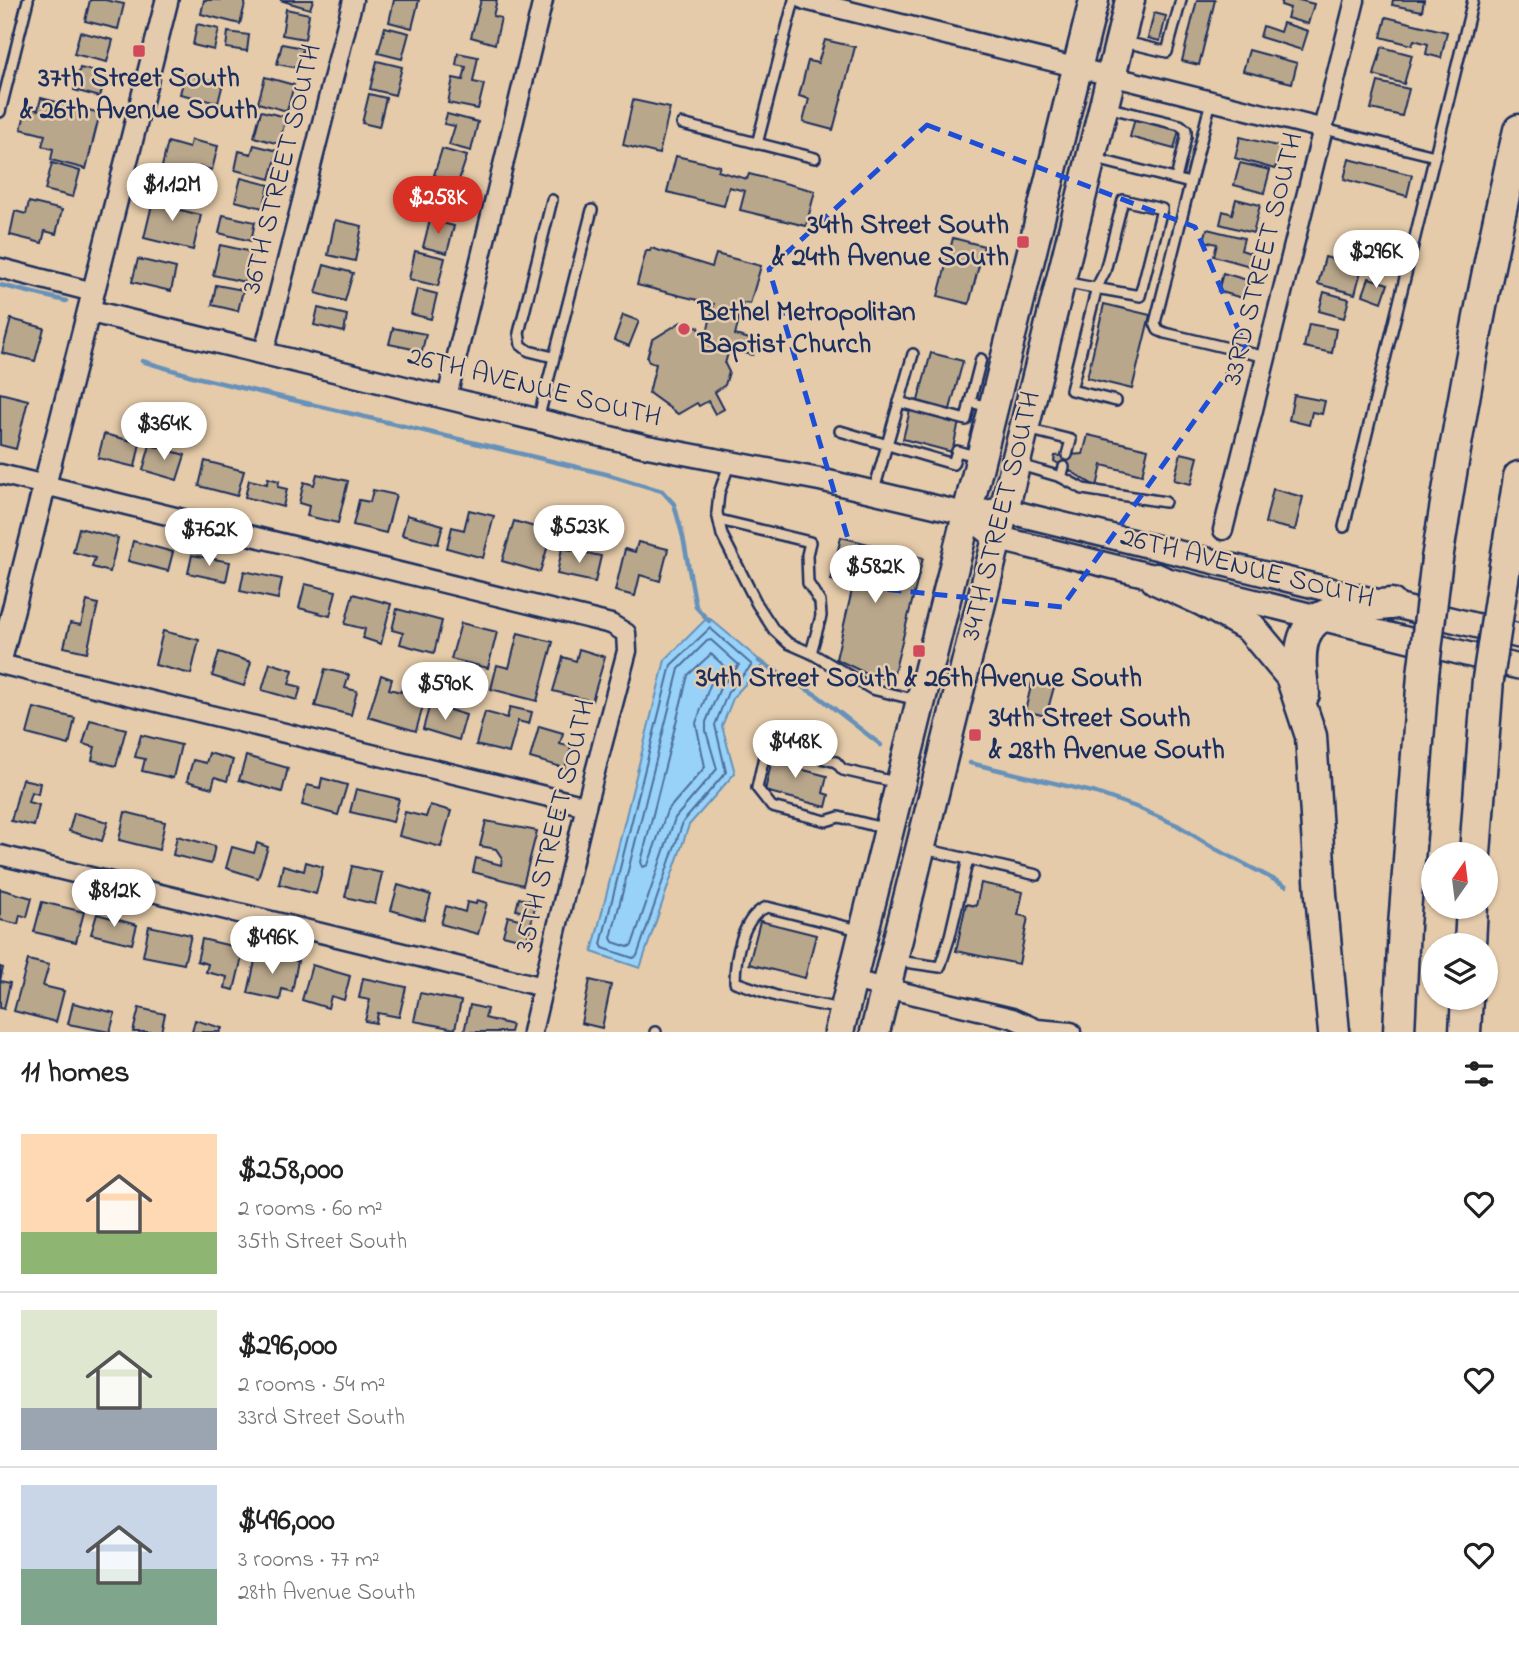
<!DOCTYPE html>
<html lang="en">
<head>
<meta charset="utf-8">
<style>
  body { margin:0; font-family:"Indie Flower",sans-serif; background:#f6f6f6; color:#222; height:100vh; display:flex; flex-direction:column; font-size:26px; white-space:nowrap }
  * { box-sizing:border-box; margin:0 }
  p { font-size:23px; color:#767676 }
  .icon { flex:none; width:38px; height:38px; fill:none; stroke:currentColor; stroke-width:2; stroke-linecap:round; stroke-linejoin:round }
  .map { position:relative; height:1032px; overflow:hidden }
  .sheet { display:flex; flex-direction:column; background:#fff; flex:1 }
  .sheet>* { flex:none }
  .needle { width:46px; rotate:14deg }
  .fabs { position:absolute; left:1421px; top:842px; display:grid; gap:14px }
  .fabs a { display:grid; place-items:center; width:77px; height:77px; border-radius:50%; background:#fff; box-shadow:0 2px 5px #0004; font-size:35px }
  .price { position:absolute; translate:-50% -60px; padding:0 16px; border-radius:24px; background:#fff; color:#222; font-size:23px; line-height:46px; filter:drop-shadow(0 2px 4px #0008) }
  .price::after { content:''; position:absolute; left:50%; top:42px; width:21px; height:16px; margin-left:-10px; background:inherit; clip-path:polygon(0 0,100% 0,50% 100%) }
  .price.selected { background:#d93025; color:#fff }
  ul { padding:0; list-style:none }
  li { display:flex; align-items:center; gap:21px; height:175px; padding:0 21px }
  li+li { border-top:2px solid #e0e0e0 }
  li span { display:grid; place-items:center; flex:none; width:196px; height:140px; border-radius:0px; color:#555 }
  li>.icon { margin-inline-start:auto }
  span .icon { width:84px; height:84px; fill:#fffc; stroke-width:1 }
  li b { font-size:30px }
  h2 { display:flex; justify-content:space-between; align-items:center; height:84px; padding:0 21px; font-size:30px }
  .map>svg:first-child { display:block }
</style>
</head>
<body>
<div class="map">
<svg width="1519" height="1032" viewBox="0 0 1519 1032">
  <rect width="100%" height="100%" fill="#e5cba9"/>
  <filter id="ink" filterUnits="userSpaceOnUse"><feTurbulence type="fractalNoise" baseFrequency=".0143" numOctaves="2"/><feDisplacementMap in="SourceGraphic" scale="14" xChannelSelector="R" yChannelSelector="G"/><feConvolveMatrix kernelMatrix="1 2 1 2 8 2 1 2 1" color-interpolation-filters="sRGB"/></filter>
  <g filter="url(#ink)">
    <path fill="#98d2f8" stroke="#6691ba" stroke-width="2" d="M708,617L764,664L734,696L722,726L735,773L689,825L640,968L592,952L665,660Z"/>
    <g fill="none" stroke-linecap="round" stroke-linejoin="round">
      <g stroke="#4d709c" stroke-width="2">
        <path d="M710,628L752,665L728,692L715,725L726,772L683,822L637,956L633,958L603,948L601,944L671,665Z"/>
        <path d="M711,640L739,665L720,688L706,722V731L717,769L675,818L632,945L628,947L613,942L611,938L679,669L707,641Z"/>
        <path d="M711,654L724,666L710,685L696,723L705,767L667,811L648,865L643,867L641,862L688,675Z"/>
      </g>
      <g stroke="#6691ba" stroke-width="4.5">
        <path d="M0,285L66,301"/>
        <path d="M142,361L196,377L606,474L662,491L674,504L683,537L696,607L709,621"/>
        <path d="M759,661L818,696L881,745"/>
        <path d="M970,763L1096,793L1136,807L1177,825L1216,849L1286,886"/>
      </g>
    </g>
    <g fill="#b9a78c" stroke="#1b2f5e" stroke-width="2">
      <path d="M90,0H105L124,4L118,29L85,21Z"/>
      <path d="M204,0H246L240,24L201,14Z"/>
      <path d="M280,0H313L310,9Z"/>
      <path d="M394,0H419L412,28L389,22Z"/>
      <path d="M481,0H497L493,16L501,18L495,44L471,37Z"/>
      <path d="M1197,0H1215L1199,65L1182,61Z"/>
      <path d="M1282,0H1299L1314,4L1308,24L1287,18L1290,8L1281,5Z"/>
      <path d="M1393,0H1424L1422,11L1392,5Z"/>
      <path d="M286,9L309,14L305,39L282,35Z"/>
      <path d="M1154,13L1166,16L1160,41L1148,38Z"/>
      <path d="M1386,17L1447,32L1441,58L1426,54L1428,44L1414,40L1412,45L1381,37Z"/>
      <path d="M1283,23L1308,31L1302,50L1260,37L1263,26L1280,32Z"/>
      <path d="M197,24L219,29L214,50L193,45Z"/>
      <path d="M385,27L409,33L402,59L378,53Z"/>
      <path d="M80,32L113,40L107,62L74,54Z"/>
      <path d="M228,32L249,35L247,51L226,48Z"/>
      <path d="M825,40L855,47L833,130L803,122L809,99L799,96L808,61L818,63Z"/>
      <path d="M282,44L303,48L298,68L277,64Z"/>
      <path d="M1382,47L1412,55L1404,84L1374,75Z"/>
      <path d="M1249,50L1297,63L1292,83L1243,71Z"/>
      <path d="M458,53L478,57L473,82L484,84L478,109L448,103L453,78L463,80L466,67L456,65Z"/>
      <path d="M377,61L402,67L395,95L370,89Z"/>
      <path d="M80,68L106,74L100,97L74,90Z"/>
      <path d="M185,74L223,83L218,103L180,94Z"/>
      <path d="M265,77L294,85L287,111L258,103Z"/>
      <path d="M1378,82L1409,89L1402,116L1371,109Z"/>
      <path d="M369,94L386,98L379,127L362,123Z"/>
      <path d="M41,98L100,113L86,169L51,160L53,149L42,146L45,135L21,129L27,107L38,110Z"/>
      <path d="M633,100L670,108L659,154L623,145Z"/>
      <path d="M261,111L286,117L279,144L254,137Z"/>
      <path d="M447,114L478,122L471,151L449,145L455,126L444,124Z"/>
      <path d="M1135,118L1179,130L1174,149L1130,137Z"/>
      <path d="M1240,137L1281,147L1275,169L1235,158Z"/>
      <path d="M191,140L218,146L212,170L200,167L195,191L158,183L168,142L189,148Z"/>
      <path d="M254,145L278,151L270,179L235,170L239,151L251,154Z"/>
      <path d="M442,149L467,156L458,183L434,175Z"/>
      <path d="M676,156L720,166L718,171L747,179L749,174L815,191L806,226L740,210L745,191L729,187L724,206L667,192Z"/>
      <path d="M1349,159L1412,175L1407,196L1344,179Z"/>
      <path d="M52,163L80,171L73,197L45,190Z"/>
      <path d="M1240,163L1270,170L1264,193L1234,185Z"/>
      <path d="M241,178L269,185L263,208L235,201Z"/>
      <path d="M437,187L462,195L454,220L429,212Z"/>
      <path d="M155,192L179,198L176,209L201,215L193,250L144,238Z"/>
      <path d="M1236,199L1260,205L1253,233L1220,224L1223,211L1232,214Z"/>
      <path d="M29,202L62,210L56,234L45,231L42,243L10,235L15,211L26,214Z"/>
      <path d="M223,215L255,222L251,241L219,233Z"/>
      <path d="M335,220L362,226L355,261L328,255Z"/>
      <path d="M430,220L454,226L447,253L423,247Z"/>
      <path d="M1207,229L1244,238L1241,250L1253,254L1250,266L1214,256L1217,244L1204,241Z"/>
      <path d="M953,238L984,246L969,304L938,296Z"/>
      <path d="M220,245L252,252L245,282L213,275Z"/>
      <path d="M651,248L712,267L716,254L761,266L750,304L743,303L735,335L757,341L753,355L729,349L725,364L729,372L725,385L715,392L724,409L715,414L708,401L699,406L697,403L678,414L649,393L656,364L649,362L647,358L652,340L681,322L699,327L700,332L707,333L714,304L637,285L646,251H650Z"/>
      <path d="M415,251L445,258L438,286L409,279Z"/>
      <path d="M1325,257L1362,267L1355,294L1318,284Z"/>
      <path d="M138,259L176,268L171,291L132,282Z"/>
      <path d="M324,265L353,273L345,301L316,293Z"/>
      <path d="M1223,273L1247,280L1242,298L1218,291Z"/>
      <path d="M1369,278L1388,284L1382,302L1363,295Z"/>
      <path d="M216,285L243,290L238,311L212,305Z"/>
      <path d="M417,289L437,294L431,319L411,314Z"/>
      <path d="M1324,292L1349,299L1344,318L1319,311Z"/>
      <path d="M1104,304L1150,315L1132,389L1087,378Z"/>
      <path d="M318,308L347,315L344,332L314,325Z"/>
      <path d="M623,315L639,321L629,346L614,340Z"/>
      <path d="M11,319L44,328L35,361L2,353Z"/>
      <path d="M1309,324L1336,329L1332,353L1304,347Z"/>
      <path d="M393,328L426,334L422,351L389,344Z"/>
      <path d="M931,353L963,361L949,413L917,404Z"/>
      <path d="M0,393L28,400L16,449L0,445Z"/>
      <path d="M1294,395L1325,401L1322,414L1312,412L1309,425L1289,420Z"/>
      <path d="M910,410L959,422L952,452L903,439Z"/>
      <path d="M104,434L140,443L135,467L98,458Z"/>
      <path d="M1088,435L1148,449L1142,475L1102,465L1097,487L1054,461L1055,456L1083,454Z"/>
      <path d="M150,445L185,455L177,480L143,470Z"/>
      <path d="M1181,453L1198,457L1191,484L1174,480Z"/>
      <path d="M205,461L244,471L237,496L199,486Z"/>
      <path d="M317,474L348,481L338,523L307,516L309,506L299,503L304,482L314,485Z"/>
      <path d="M268,478L279,481L278,487L287,489L283,507L245,497L249,480L267,484Z"/>
      <path d="M1273,489L1303,497L1295,530L1265,523Z"/>
      <path d="M373,490L396,495L386,533L353,525L359,500L370,502Z"/>
      <path d="M469,510L494,516L483,558L447,548L452,527L464,530Z"/>
      <path d="M407,515L443,525L438,544L402,535Z"/>
      <path d="M514,521L552,532L540,572L502,561Z"/>
      <path d="M79,528L118,538L110,572L92,567L95,558L73,552Z"/>
      <path d="M841,537L923,558L892,681L865,673L836,659L853,586L831,580Z"/>
      <path d="M133,541L173,552L168,571L128,561Z"/>
      <path d="M638,542L668,549L660,581L640,575L635,596L615,591L625,549L635,552Z"/>
      <path d="M562,548L601,556L595,582L557,574Z"/>
      <path d="M192,555L230,562L226,581L188,573Z"/>
      <path d="M244,571L282,579L278,599L240,591Z"/>
      <path d="M305,584L336,591L330,616L299,608Z"/>
      <path d="M353,594L391,604L381,644L363,638L365,629L345,624Z"/>
      <path d="M87,601L98,604L87,652L64,647L70,623L81,625Z"/>
      <path d="M397,609L442,621L434,653L400,644L403,633L392,630Z"/>
      <path d="M461,623L497,632L488,668L451,659Z"/>
      <path d="M163,631L199,640L191,674L155,665Z"/>
      <path d="M518,633L553,642L537,701L491,689L497,665L509,668Z"/>
      <path d="M579,649L605,657L592,701L553,691L563,657L576,661Z"/>
      <path d="M219,652L251,662L244,686L212,676Z"/>
      <path d="M270,663L293,670L289,684L301,687L297,700L262,690Z"/>
      <path d="M325,669L349,675L345,688L357,691L351,715L315,706Z"/>
      <path d="M381,675L392,679L389,689L401,692L404,682L416,685L413,696L425,699L416,731L368,717Z"/>
      <path d="M1032,682L1054,687L1046,716L1025,711Z"/>
      <path d="M430,704L466,715L459,740L423,729Z"/>
      <path d="M510,707L532,712L529,724L518,721L509,753L476,745L485,712L507,718Z"/>
      <path d="M34,708L75,718L69,745L27,734Z"/>
      <path d="M90,720L126,729L116,766L92,760L95,747L83,744Z"/>
      <path d="M539,726L563,733L560,744L571,747L565,768L530,758Z"/>
      <path d="M141,735L181,745L173,778L142,771L145,759L135,757Z"/>
      <path d="M774,749L799,755L796,768L827,776L823,793L829,795L826,807L765,791Z"/>
      <path d="M209,753L233,760L227,781L215,777L212,788L187,781L193,760L206,763Z"/>
      <path d="M246,756L288,768L282,792L239,780Z"/>
      <path d="M322,778L347,785L338,815L302,805L307,785L320,788Z"/>
      <path d="M22,779L40,783L38,794L31,792L28,802L39,805L34,826L11,821Z"/>
      <path d="M356,789L399,799L393,822L350,812Z"/>
      <path d="M430,805L451,811L441,847L399,836L405,812L426,817Z"/>
      <path d="M125,812L165,822L159,850L119,840Z"/>
      <path d="M74,813L108,822L102,841L69,831Z"/>
      <path d="M486,821L537,831L523,885L473,872L476,858L501,865L502,858L496,849L480,846Z"/>
      <path d="M177,836L215,846L211,864L173,855Z"/>
      <path d="M257,843L268,847L258,878L226,868L232,847L254,853Z"/>
      <path d="M306,862L323,867L316,894L279,884L283,865L304,871Z"/>
      <path d="M352,866L382,873L375,904L345,897Z"/>
      <path d="M981,883L1023,892L1018,915L1028,917L1019,964L956,951L966,904L976,906Z"/>
      <path d="M398,885L431,895L424,920L391,910Z"/>
      <path d="M0,889L32,898L27,917L20,915L18,924L0,920Z"/>
      <path d="M519,898L536,902L527,941L503,935L508,916L522,920L524,912L516,910Z"/>
      <path d="M477,900L487,903L478,934L441,924L446,906L465,912L467,902L476,904Z"/>
      <path d="M42,902L84,912L76,942L34,932Z"/>
      <path d="M97,914L137,925L132,944L91,934Z"/>
      <path d="M760,921L816,935L805,978L749,964Z"/>
      <path d="M149,926L191,935L184,964L143,956Z"/>
      <path d="M202,939L244,949L234,990L225,988L227,977L206,972L208,964L197,961Z"/>
      <path d="M257,952L298,961L292,992L282,989L280,1000L248,993Z"/>
      <path d="M28,960L49,965L43,986L64,991L56,1022L14,1011Z"/>
      <path d="M312,965L350,976L344,1000L331,996L328,1008L302,1000Z"/>
      <path d="M0,967L3,968L0,981L10,983L4,1009L0,1008Z"/>
      <path d="M363,978L406,987L399,1017L378,1013L376,1023L365,1021L370,1000L359,998Z"/>
      <path d="M590,980L611,985L602,1028L581,1023Z"/>
      <path d="M420,993L461,1001L455,1029L414,1021Z"/>
      <path d="M73,1003L115,1013L110,1032L68,1024Z"/>
      <path d="M470,1005L487,1009L485,1018L512,1025L510,1032H464Z"/>
      <path d="M139,1008L165,1014L161,1032H133Z"/>
      <path d="M195,1020L222,1028L220,1032H192Z"/>
    </g>
    <g fill="none" stroke-linecap="round" stroke-linejoin="round">
      <defs>
        <g id="service">
          <path d="M1125,42L1167,52L1181,0"/>
          <path d="M1211,101L1155,323L1158,330L1165,333L1266,357"/>
          <path d="M1106,107L1180,125L1186,130V137L1176,179"/>
          <path d="M0,112L28,0"/>
          <path d="M682,124L815,158"/>
          <path d="M1324,129L1435,156"/>
          <path d="M757,144L794,0"/>
          <path d="M1096,159L1190,183"/>
          <path d="M552,200L519,333L521,345L529,351L553,357"/>
          <path d="M1065,282C1090,288 1116,291 1140,296L1162,209L1123,200L1105,271L1097,287L1071,390L1116,401"/>
          <path d="M899,402L966,420L970,402L989,407"/>
          <path d="M970,402L981,359"/>
          <path d="M538,420L592,210"/>
          <path d="M1027,429L1071,440L1067,455"/>
          <path d="M840,431L953,464L957,451L979,457"/>
          <path d="M730,462L719,493L717,513L722,535L757,604L774,630L788,643L811,653L872,689L917,700"/>
          <path d="M1020,465L1061,477L1064,467"/>
          <path d="M1061,477L1083,489L1165,502"/>
          <path d="M874,490L913,354"/>
          <path d="M719,520L810,542L807,555L808,583L820,602L821,616L811,653"/>
          <path d="M1344,527L1473,0"/>
          <path d="M887,829L839,817L826,821L772,807L757,788L767,743L836,762L843,770L899,783"/>
          <path d="M968,859L1037,875"/>
          <path d="M898,961L940,967L950,936L968,859L924,849"/>
          <path d="M841,1009L779,997L735,982C735,958 742,916 767,907L859,930"/>
          <path d="M655,1032H656"/>
        </g>
        <g id="minor">
          <path d="M805,0L1324,129"/>
          <path d="M0,268L93,292"/>
          <path d="M264,352L353,0"/>
          <path d="M447,397L543,0"/>
          <path d="M0,474L611,624L626,633L627,651L586,806L532,1032"/>
          <path d="M1223,530L1355,0"/>
          <path d="M0,664L586,806"/>
          <path d="M0,855L543,987"/>
          <path d="M852,980L1012,1018L1037,1029L1071,1032"/>
        </g>
        <g id="tertiary">
          <path d="M89,311L645,446L822,480L967,514"/>
          <path d="M0,662L167,0"/>
        </g>
        <g id="secondary">
          <path d="M988,512L1003,510L1519,636"/>
          <path d="M967,514L997,538L1519,667"/>
        </g>
        <g id="trunk">
          <path d="M839,1032L1094,0"/>
          <path d="M875,1032L1130,0"/>
        </g>
        <g id="motorway">
          <path d="M1437,559C1460,416 1485,272 1519,130"/>
          <path d="M1505,566L1519,477"/>
          <path d="M1156,579L1202,600L1250,627L1291,676L1311,736L1321,895L1334,1032"/>
          <path d="M1304,694C1290,612 1321,610 1391,604"/>
          <path d="M1475,854L1488,679"/>
          <path d="M1470,945L1472,906"/>
          <path d="M1399,1032L1404,926L1423,675"/>
          <path d="M1465,1032L1467,998"/>
        </g>
      </defs>
      <use href="#service" stroke="#1b2f5e" stroke-width="14"/>
      <use href="#minor" stroke="#1b2f5e" stroke-width="23"/>
      <use href="#tertiary" stroke="#1b2f5e" stroke-width="26"/>
      <use href="#secondary" stroke="#1b2f5e" stroke-width="28"/>
      <use href="#trunk" stroke="#1b2f5e" stroke-width="33"/>
      <use href="#motorway" stroke="#1b2f5e" stroke-width="35"/>
      <use href="#service" stroke="#e5cbad" stroke-width="9"/>
      <use href="#minor" stroke="#e5cbad" stroke-width="18"/>
      <use href="#tertiary" stroke="#e5cbad" stroke-width="21"/>
      <use href="#secondary" stroke="#e5cbad" stroke-width="23"/>
      <use href="#trunk" stroke="#e5cbad" stroke-width="28"/>
      <use href="#motorway" stroke="#e5cbad" stroke-width="30"/>
      <defs>
        <g id="motorway-bridge">
          <path d="M1423,675L1437,559"/>
          <path d="M1488,679L1505,566"/>
        </g>
      </defs>
      <use href="#motorway-bridge" stroke="#1b2f5e" stroke-width="35" stroke-linecap="butt"/>
      <use href="#motorway-bridge" stroke="#e5cbad" stroke-width="30"/>
    </g>
  </g>
  <path fill="none" stroke="#1d4ed8" stroke-width="5" stroke-dasharray="14 9" stroke-linejoin="round" d="M927,125L1195,227L1246,348L1062,607L862,587L769,269Z"/>
  <g fill="#d1495b" stroke="#e5cbad" stroke-width="2.5">
    <rect x="132" y="44" width="14" height="14" rx="3.5"/>
    <rect x="1016" y="235" width="14" height="14" rx="3.5"/>
    <circle cx="684" cy="329" r="7"/>
    <rect x="912" y="644" width="14" height="14" rx="3.5"/>
    <rect x="968" y="728" width="14" height="14" rx="3.5"/>
  </g>
  <g text-anchor="middle" dominant-baseline="central" stroke-width="5" stroke-linejoin="round" paint-order="stroke">
    <g font-size="28" font-weight="bold" fill="#1b2f5e" stroke="#e5cbad">
      <text x="139" y="79">37th Street South<tspan x="139" dy="32">&amp; 26th Avenue South</tspan></text>
      <text x="1009" y="226" text-anchor="end">34th Street South<tspan x="1009" dy="32">&amp; 24th Avenue South</tspan></text>
      <text x="698" y="313" text-anchor="start">Bethel Metropolitan<tspan x="698" dy="32">Baptist Church</tspan></text>
      <text x="919" y="679">34th Street South &amp; 26th Avenue South</text>
      <text x="989" y="719" text-anchor="start">34th Street South<tspan x="989" dy="32">&amp; 28th Avenue South</tspan></text>
    </g>
    <g font-size="28" fill="#1b2f5e" stroke="#e5cbad">
      <text transform="translate(283 169) rotate(-76)">36TH STREET SOUTH</text>
      <text transform="translate(1264 259) rotate(-76)">33RD STREET SOUTH</text>
      <text transform="translate(534 388) rotate(14)">26TH AVENUE SOUTH</text>
      <text transform="translate(1002 516) rotate(-76)">34TH STREET SOUTH</text>
      <text transform="translate(1247 569) rotate(14)">26TH AVENUE SOUTH</text>
      <text transform="translate(556 826) rotate(-76)">35TH STREET SOUTH</text>
    </g>
  </g>
</svg>
<div class="fabs">
<a><svg class="needle" viewBox="-14 -14 28 28"><path d="M0-13l5 13h-10z" fill="#e53935"/><path d="M0 13l5-13h-10z" fill="#767676"/></svg></a>
<a><svg class="icon" aria-label="layers" viewBox="0 0 24 24"><path d="M12 4l9 5-9 5-9-5zM3 14l9 5 9-5"/></svg></a>
</div>
<b class="price" style="left:172px;top:223px">$1.12M</b>
<b class="price selected" style="left:438px;top:236px">$258K</b>
<b class="price" style="left:1376px;top:290px">$296K</b>
<b class="price" style="left:164px;top:462px">$364K</b>
<b class="price" style="left:579px;top:565px">$523K</b>
<b class="price" style="left:209px;top:568px">$762K</b>
<b class="price" style="left:875px;top:605px">$582K</b>
<b class="price" style="left:445px;top:722px">$590K</b>
<b class="price" style="left:795px;top:780px">$448K</b>
<b class="price" style="left:114px;top:929px">$812K</b>
<b class="price" style="left:272px;top:976px">$496K</b>
</div>
<section class="sheet">
<h2>11 homes<svg class="icon" aria-label="filters" viewBox="0 0 24 24"><path d="M4 7h16M4 17h16"/><circle cx="9" cy="7" r="2"/><circle cx="15" cy="17" r="2"/></svg></h2>
<ul>
<li><span style="background:linear-gradient(#ffd9b3 70%,#8fb573 0)"><svg class="icon" aria-label="home" viewBox="0 0 24 24"><path d="M3 11l9-7 9 7M6 9v11h12V9"/></svg></span><div><b>$258,000</b><p>2 rooms · 60 m²</p><p>35th Street South</p></div><svg class="icon" aria-label="heart" viewBox="0 0 24 24"><path d="M12 20l-8-8c-3-5 5-10 8-4 3-6 11-1 8 4z"/></svg></li>
<li><span style="background:linear-gradient(#dfe7d0 70%,#9aa5b1 0)"><svg class="icon" aria-label="home" viewBox="0 0 24 24"><path d="M3 11l9-7 9 7M6 9v11h12V9"/></svg></span><div><b>$296,000</b><p>2 rooms · 54 m²</p><p>33rd Street South</p></div><svg class="icon" aria-label="heart" viewBox="0 0 24 24"><path d="M12 20l-8-8c-3-5 5-10 8-4 3-6 11-1 8 4z"/></svg></li>
<li><span style="background:linear-gradient(#c9d6e8 60%,#7fa58c 0)"><svg class="icon" aria-label="home" viewBox="0 0 24 24"><path d="M3 11l9-7 9 7M6 9v11h12V9"/></svg></span><div><b>$496,000</b><p>3 rooms · 77 m²</p><p>28th Avenue South</p></div><svg class="icon" aria-label="heart" viewBox="0 0 24 24"><path d="M12 20l-8-8c-3-5 5-10 8-4 3-6 11-1 8 4z"/></svg></li>
</ul>
</section>
</body>
</html>
